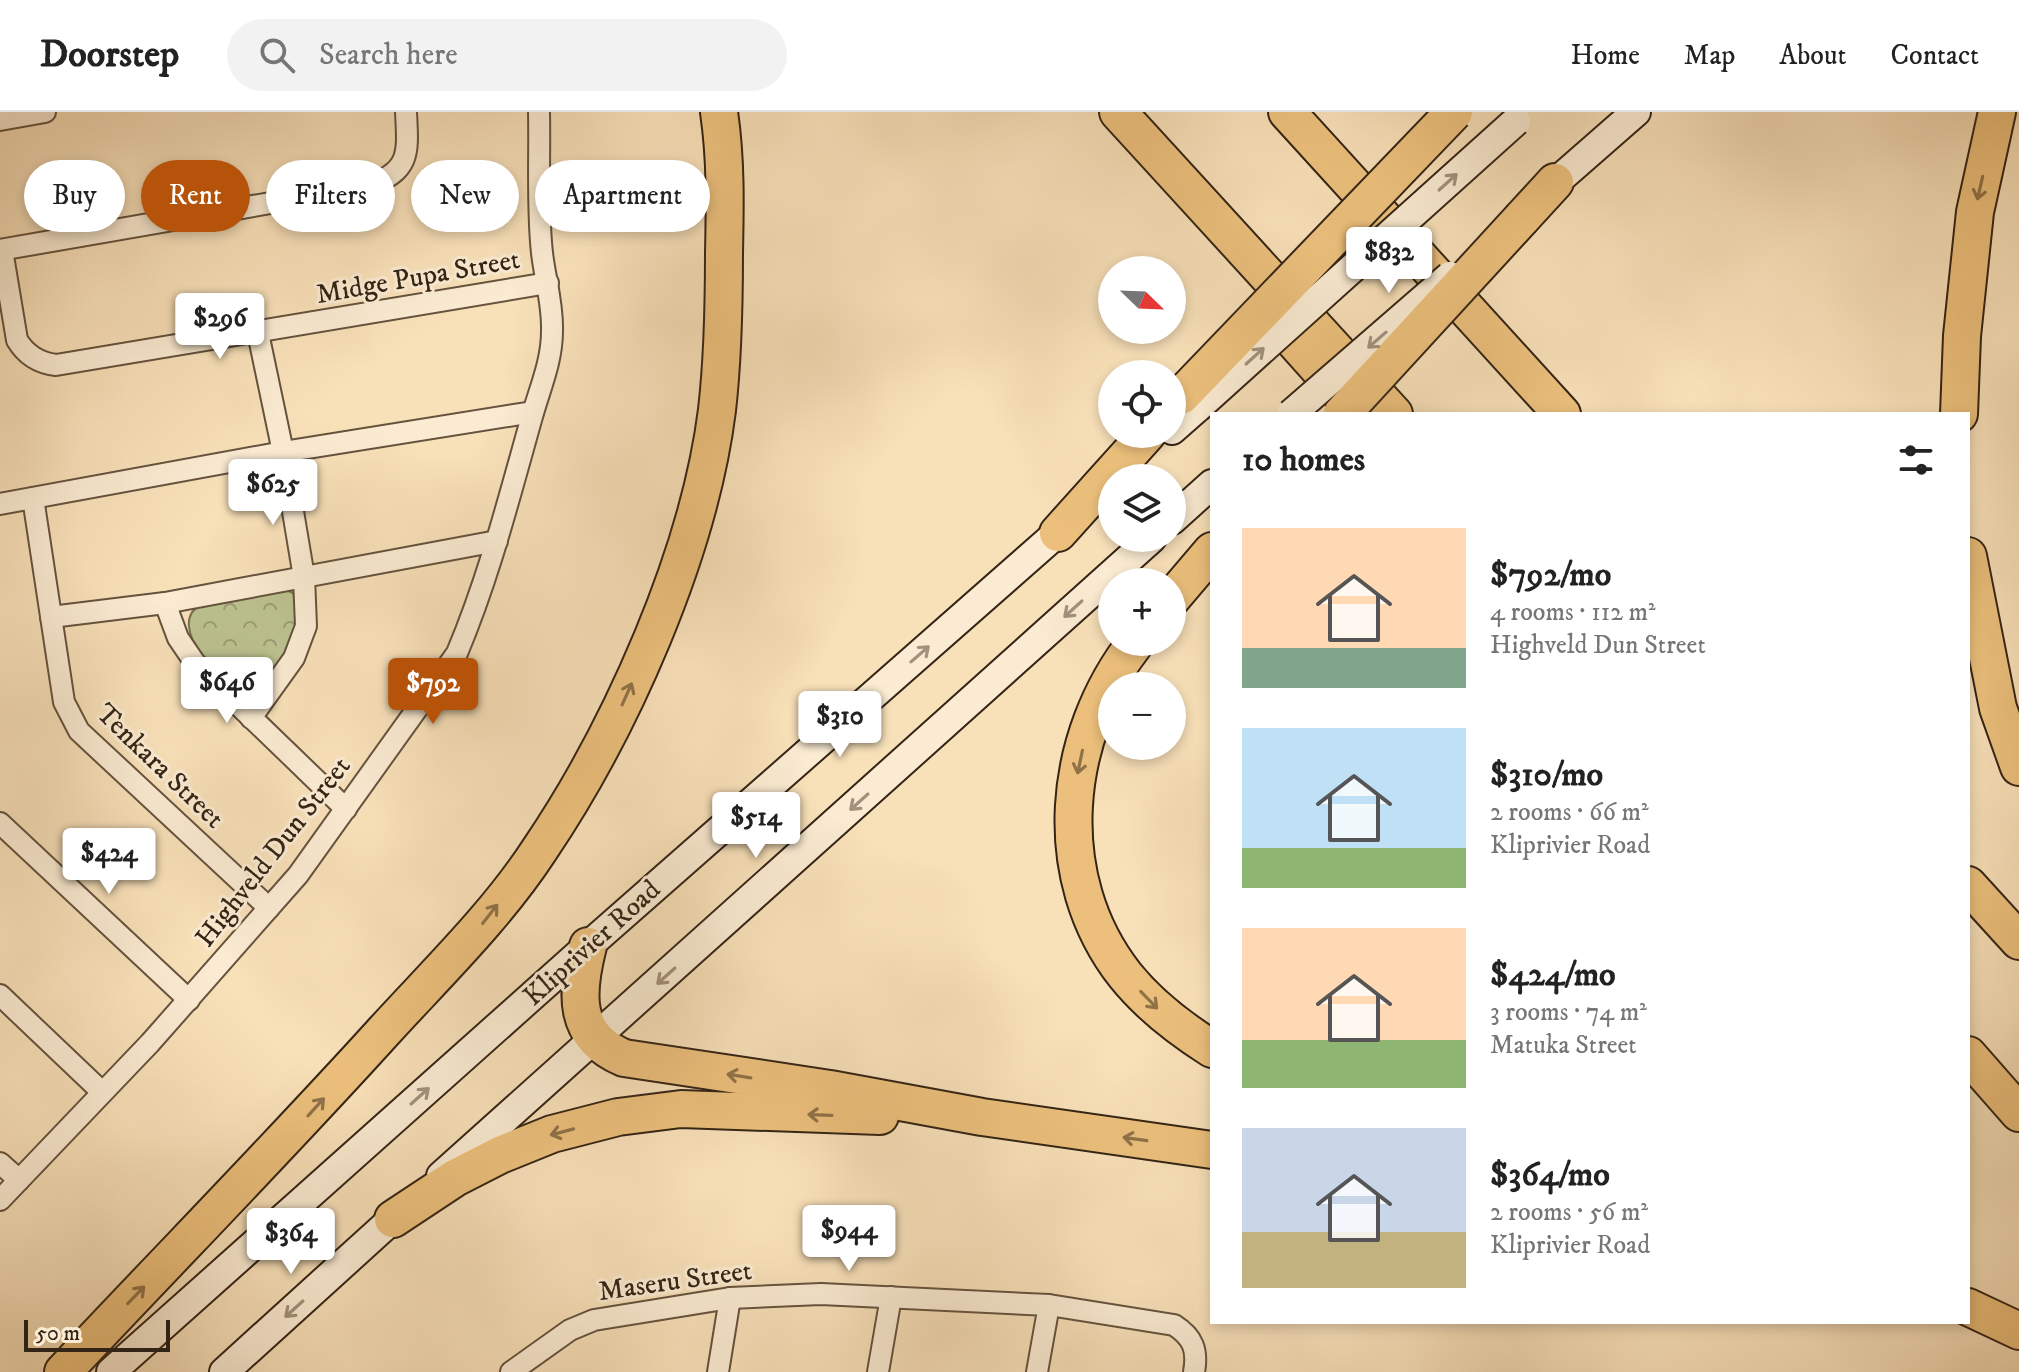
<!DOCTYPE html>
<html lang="en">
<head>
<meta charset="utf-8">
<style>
  body { margin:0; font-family:"IM FELL DW Pica",serif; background:#f2f2f2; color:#222; height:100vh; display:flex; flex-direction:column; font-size:30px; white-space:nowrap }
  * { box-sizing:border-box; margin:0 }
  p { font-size:26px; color:#767676 }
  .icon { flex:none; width:44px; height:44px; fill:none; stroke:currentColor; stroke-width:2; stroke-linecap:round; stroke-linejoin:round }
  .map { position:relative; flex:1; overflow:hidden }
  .side { position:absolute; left:1210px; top:300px; width:760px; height:912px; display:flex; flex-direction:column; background:#fff; border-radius:0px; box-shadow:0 4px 12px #0003 }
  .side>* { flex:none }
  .hud { position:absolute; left:24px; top:48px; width:760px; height:72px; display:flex; gap:16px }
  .needle { width:52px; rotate:113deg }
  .controls { position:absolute; left:1098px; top:144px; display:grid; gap:16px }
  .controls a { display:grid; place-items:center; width:88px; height:88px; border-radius:50%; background:#fff; box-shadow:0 4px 12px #0003; font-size:40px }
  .scale { position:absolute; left:24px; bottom:20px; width:146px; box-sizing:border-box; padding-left:8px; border:4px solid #342415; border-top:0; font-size:22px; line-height:28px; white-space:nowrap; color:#342415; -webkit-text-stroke:6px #faebd2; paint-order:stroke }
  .price { position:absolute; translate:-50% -68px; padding:0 18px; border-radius:8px; background:#fff; color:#222; font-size:26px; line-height:52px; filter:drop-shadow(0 2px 4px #0008) }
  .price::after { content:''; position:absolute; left:50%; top:48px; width:24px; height:18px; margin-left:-12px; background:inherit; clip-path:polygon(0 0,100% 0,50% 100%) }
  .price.active { background:#b45309; color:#fff }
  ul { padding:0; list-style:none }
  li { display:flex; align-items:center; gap:24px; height:200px; padding:0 32px }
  li span { display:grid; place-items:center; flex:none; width:224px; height:160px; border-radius:0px; color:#555 }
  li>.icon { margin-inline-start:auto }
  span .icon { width:96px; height:96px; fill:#fffc; stroke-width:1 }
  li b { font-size:34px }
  h2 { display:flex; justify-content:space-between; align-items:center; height:96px; padding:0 32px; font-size:34px }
  .pill { padding:0 28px; border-radius:36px; background:#fff; box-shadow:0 4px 12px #0003; font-size:28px; line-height:72px }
  .pill.active { background:#b45309; color:#fff }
  header { display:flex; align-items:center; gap:48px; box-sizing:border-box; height:112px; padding:0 40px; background:#fff; border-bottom:2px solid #e0e0e0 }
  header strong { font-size:38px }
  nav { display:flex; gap:44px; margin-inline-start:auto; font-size:28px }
  .search { width:560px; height:72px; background:#f2f2f2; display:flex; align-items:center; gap:20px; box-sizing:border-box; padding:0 28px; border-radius:44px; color:#767676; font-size:30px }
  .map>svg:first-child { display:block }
</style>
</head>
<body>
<header>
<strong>Doorstep</strong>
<div class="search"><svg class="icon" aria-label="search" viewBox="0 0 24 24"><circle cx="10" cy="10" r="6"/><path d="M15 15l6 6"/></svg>Search here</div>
<nav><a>Home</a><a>Map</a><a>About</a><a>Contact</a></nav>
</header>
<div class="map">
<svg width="2019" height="1260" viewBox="0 0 2019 1260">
  <defs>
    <pattern id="forest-crowns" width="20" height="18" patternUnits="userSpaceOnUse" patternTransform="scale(2)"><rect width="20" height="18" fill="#bcc290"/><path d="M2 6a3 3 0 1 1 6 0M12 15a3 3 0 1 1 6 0" fill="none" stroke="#9a9d74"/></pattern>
  </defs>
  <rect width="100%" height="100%" fill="#f8e0b9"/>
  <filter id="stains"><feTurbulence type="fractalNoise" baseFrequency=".0025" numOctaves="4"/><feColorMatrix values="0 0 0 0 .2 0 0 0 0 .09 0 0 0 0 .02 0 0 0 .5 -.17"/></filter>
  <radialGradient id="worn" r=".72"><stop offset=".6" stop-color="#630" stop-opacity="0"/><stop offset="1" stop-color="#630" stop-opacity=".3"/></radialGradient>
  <path fill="url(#forest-crowns)" stroke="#787352" stroke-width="2" d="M281,477L291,480L299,487L298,523L259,580C255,582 252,583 247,582C224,579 163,511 201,493C214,486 263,481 281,477Z"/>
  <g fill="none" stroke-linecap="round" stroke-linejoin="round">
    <defs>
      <g id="minor">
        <path d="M0,8L45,0"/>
        <path d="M0,138L368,74C411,59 408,41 406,0"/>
        <path d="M2,138L17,228C26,243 39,251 56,253L548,171"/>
        <path d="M33,386L64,590L79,619L269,796"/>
        <path d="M0,392L283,340L533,300"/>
        <path d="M165,491L178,526L195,551L346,697"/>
        <path d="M51,505L165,491L497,429"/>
        <path d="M251,606L294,546L306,514L304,465L283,340L258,221"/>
        <path d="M0,711L189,888"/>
        <path d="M0,883L102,980"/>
        <path d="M0,1051L19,1068"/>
        <path d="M0,1088L150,931L298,763L457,541C489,465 509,386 531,308C539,278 552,251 552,219C553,192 545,167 542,141C537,95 540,46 539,0"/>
        <path d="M511,1260L570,1218L594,1208L730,1186L821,1182L1049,1193L1174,1213C1193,1225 1198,1238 1194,1260"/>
        <path d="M718,1260L730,1186"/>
        <path d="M878,1260L891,1185"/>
        <path d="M1037,1260L1049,1193"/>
      </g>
      <g id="secondary">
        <path d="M1540,84L1636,0"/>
        <path d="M1172,318L1197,296"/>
        <path d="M1172,408L1212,372"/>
        <path d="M441,1064L1152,426"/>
        <path d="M111,1260L588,834L1071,409"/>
        <path d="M224,1260L407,1094"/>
      </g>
      <g id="motorway">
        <path d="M1118,0L1394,302"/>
        <path d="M1287,0L1562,302"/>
        <path d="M1522,106L1555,70"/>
        <path d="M1277,210L1352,294"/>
        <path d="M1959,302L1962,224L1975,100L1997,0"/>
        <path d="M1058,421L1147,322"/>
        <path d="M1968,444L1998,596L2019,655"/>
        <path d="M1172,486L1212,439"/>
        <path d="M1136,530C1062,624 1048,765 1125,863C1149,893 1179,916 1212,937"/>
        <path d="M1968,773L2019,829"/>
        <path d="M588,834C576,881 572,924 624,946L830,977L982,1005L1212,1038"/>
        <path d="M1968,943L2019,1001"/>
        <path d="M393,1107L455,1066L500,1043L552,1022L618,1005L681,997L880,1004"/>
        <path d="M1968,1195L2019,1219"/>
        <path d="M63,1260C170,1146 280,1034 385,918C438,860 497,803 540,737C621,617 699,442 717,298C723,246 724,193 724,141C725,94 726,47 719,0"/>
      </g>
    </defs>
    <use href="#minor" stroke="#65533e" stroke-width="24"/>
    <use href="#secondary" stroke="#342415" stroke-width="32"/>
    <use href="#motorway" stroke="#342415" stroke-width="40"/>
    <use href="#minor" stroke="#faebd2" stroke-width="20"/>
    <use href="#secondary" stroke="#faebd2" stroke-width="28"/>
    <use href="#motorway" stroke="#ecc07c" stroke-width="36"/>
    <defs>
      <g id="secondary-bridge">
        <path d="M1197,296L1516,9"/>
        <path d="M1291,302L1450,164"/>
      </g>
      <g id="motorway-bridge">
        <path d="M1181,284L1454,0"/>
        <path d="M1342,302L1522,106"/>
      </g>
    </defs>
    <use href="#secondary-bridge" stroke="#342415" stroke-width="32" stroke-linecap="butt"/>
    <use href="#motorway-bridge" stroke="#342415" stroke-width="40" stroke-linecap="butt"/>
    <use href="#secondary-bridge" stroke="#faebd2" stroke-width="28"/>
    <use href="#motorway-bridge" stroke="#ecc07c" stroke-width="36"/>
  </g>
  <defs><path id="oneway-shaft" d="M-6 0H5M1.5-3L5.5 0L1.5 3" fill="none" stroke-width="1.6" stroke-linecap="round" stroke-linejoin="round" transform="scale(2)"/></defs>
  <g stroke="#a1917d">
    <use href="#oneway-shaft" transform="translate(1448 70) rotate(-42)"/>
    <use href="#oneway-shaft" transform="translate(1377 228) rotate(139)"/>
    <use href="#oneway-shaft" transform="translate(1255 244) rotate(-42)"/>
    <use href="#oneway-shaft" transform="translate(1073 497) rotate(138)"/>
    <use href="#oneway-shaft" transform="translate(920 542) rotate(-41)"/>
    <use href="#oneway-shaft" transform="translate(859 690) rotate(138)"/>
    <use href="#oneway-shaft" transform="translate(666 864) rotate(138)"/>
    <use href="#oneway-shaft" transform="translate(420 984) rotate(-42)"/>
    <use href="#oneway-shaft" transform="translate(294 1197) rotate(138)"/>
  </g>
  <g stroke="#907248">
    <use href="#oneway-shaft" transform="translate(1980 76) rotate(103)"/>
    <use href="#oneway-shaft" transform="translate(627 582) rotate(-66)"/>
    <use href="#oneway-shaft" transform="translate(1080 650) rotate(102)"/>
    <use href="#oneway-shaft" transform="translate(490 802) rotate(-52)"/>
    <use href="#oneway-shaft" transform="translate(1149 888) rotate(46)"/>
    <use href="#oneway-shaft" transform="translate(739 964) rotate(-171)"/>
    <use href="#oneway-shaft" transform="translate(316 995) rotate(-48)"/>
    <use href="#oneway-shaft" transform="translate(820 1003) rotate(-178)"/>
    <use href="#oneway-shaft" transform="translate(562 1020) rotate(165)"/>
    <use href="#oneway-shaft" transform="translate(1135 1027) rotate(-172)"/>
    <use href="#oneway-shaft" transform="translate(136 1183) rotate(-46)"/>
  </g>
  <g text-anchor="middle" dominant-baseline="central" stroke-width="6" stroke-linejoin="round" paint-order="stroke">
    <g font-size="28" fill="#342415" stroke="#faebd2">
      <text transform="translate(418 165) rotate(-10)">Midge Pupa Street</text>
      <text transform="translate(160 654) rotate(44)">Tenkara Street</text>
      <text transform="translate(273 740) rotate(-52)">Highveld Dun Street</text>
      <text transform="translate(592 831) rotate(-42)">Kliprivier Road</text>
      <text transform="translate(675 1169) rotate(-8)">Maseru Street</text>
    </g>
  </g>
  <rect width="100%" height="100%" filter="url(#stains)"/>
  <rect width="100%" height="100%" fill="url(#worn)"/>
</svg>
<div class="controls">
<a><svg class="needle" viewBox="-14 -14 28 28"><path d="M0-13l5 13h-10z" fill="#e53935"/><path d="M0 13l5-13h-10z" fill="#767676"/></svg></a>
<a><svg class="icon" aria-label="locate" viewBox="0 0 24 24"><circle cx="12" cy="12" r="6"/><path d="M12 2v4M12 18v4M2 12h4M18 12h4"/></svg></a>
<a><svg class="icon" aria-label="layers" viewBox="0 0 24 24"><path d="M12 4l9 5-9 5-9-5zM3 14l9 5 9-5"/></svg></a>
<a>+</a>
<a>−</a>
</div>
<div class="scale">50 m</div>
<b class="price" style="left:1389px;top:183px">$832</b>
<b class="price" style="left:220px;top:249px">$296</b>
<b class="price" style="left:273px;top:415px">$625</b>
<b class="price" style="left:227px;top:613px">$646</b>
<b class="price active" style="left:433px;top:614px">$792</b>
<b class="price" style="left:840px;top:647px">$310</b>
<b class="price" style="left:756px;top:748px">$514</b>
<b class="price" style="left:109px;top:784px">$424</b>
<b class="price" style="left:849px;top:1161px">$944</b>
<b class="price" style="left:291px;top:1164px">$364</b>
<div class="hud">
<a class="pill">Buy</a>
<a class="pill active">Rent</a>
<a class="pill">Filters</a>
<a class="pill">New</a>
<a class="pill">Apartment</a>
</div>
<section class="side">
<h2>10 homes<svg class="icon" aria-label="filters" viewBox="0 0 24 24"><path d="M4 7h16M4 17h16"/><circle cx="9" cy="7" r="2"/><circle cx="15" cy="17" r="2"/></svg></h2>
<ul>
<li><span style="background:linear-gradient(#ffd9b3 75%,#7fa58c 0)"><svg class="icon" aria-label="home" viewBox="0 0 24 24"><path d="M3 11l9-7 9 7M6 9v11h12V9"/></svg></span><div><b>$792/mo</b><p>4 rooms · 112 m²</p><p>Highveld Dun Street</p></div></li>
<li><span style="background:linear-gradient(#bfe0f5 75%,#8fb573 0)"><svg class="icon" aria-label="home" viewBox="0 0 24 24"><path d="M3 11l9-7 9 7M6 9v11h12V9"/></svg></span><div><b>$310/mo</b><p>2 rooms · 66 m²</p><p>Kliprivier Road</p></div></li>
<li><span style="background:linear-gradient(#ffd9b3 70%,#8fb573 0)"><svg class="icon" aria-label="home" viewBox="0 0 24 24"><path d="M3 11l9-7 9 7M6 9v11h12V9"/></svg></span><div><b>$424/mo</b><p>3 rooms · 74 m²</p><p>Matuka Street</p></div></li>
<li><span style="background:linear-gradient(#c9d6e8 65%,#c2b280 0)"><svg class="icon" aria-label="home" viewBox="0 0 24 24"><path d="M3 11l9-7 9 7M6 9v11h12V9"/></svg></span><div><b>$364/mo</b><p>2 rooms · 56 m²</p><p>Kliprivier Road</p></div></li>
</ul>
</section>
</div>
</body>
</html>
